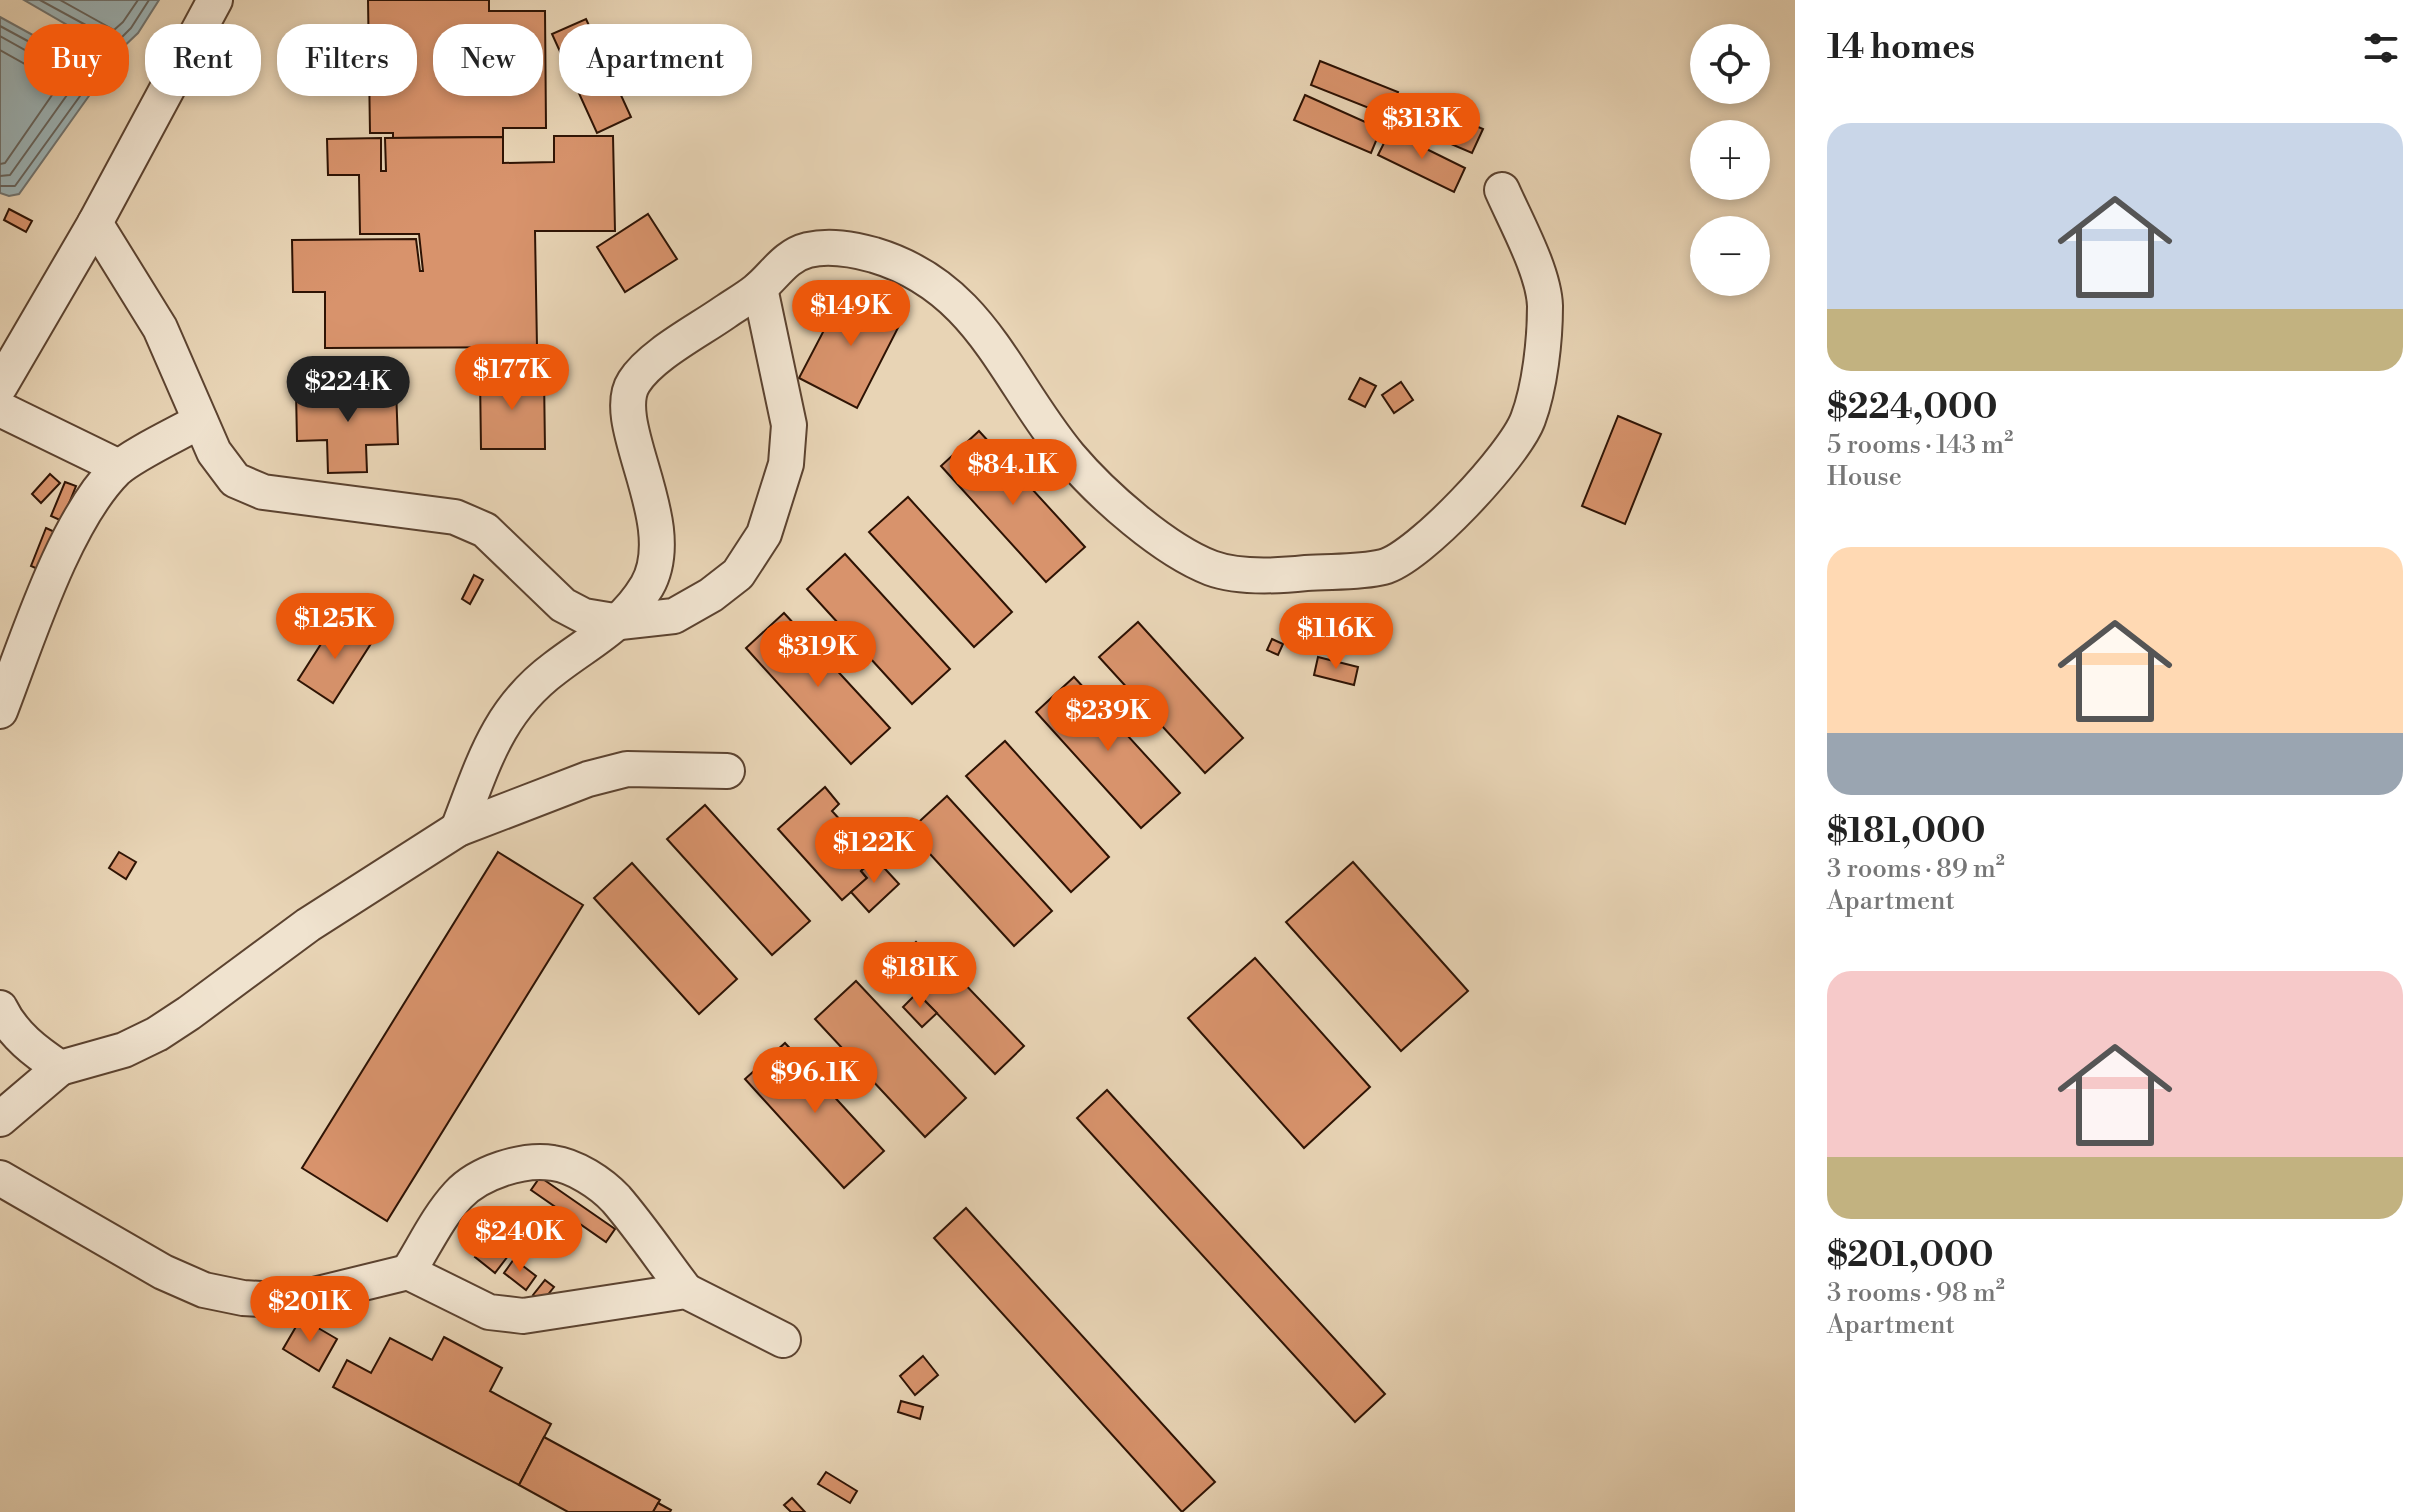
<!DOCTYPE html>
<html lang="en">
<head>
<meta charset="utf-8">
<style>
  body { margin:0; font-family:"Libre Bodoni",serif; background:#f6f6f6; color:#222; height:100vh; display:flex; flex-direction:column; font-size:30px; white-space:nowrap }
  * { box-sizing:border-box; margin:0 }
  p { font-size:26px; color:#767676 }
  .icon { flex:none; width:44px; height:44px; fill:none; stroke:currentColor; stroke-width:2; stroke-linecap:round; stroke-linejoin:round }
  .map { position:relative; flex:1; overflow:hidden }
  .side { display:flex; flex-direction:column; background:#fff; width:640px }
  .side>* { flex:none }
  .banner { position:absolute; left:24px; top:24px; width:760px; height:72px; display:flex; gap:16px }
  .tools { position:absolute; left:1690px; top:24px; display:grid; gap:16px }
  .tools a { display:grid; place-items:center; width:80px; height:80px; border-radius:50%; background:#fff; box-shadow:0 4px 12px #0003; font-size:40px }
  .price { position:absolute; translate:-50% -68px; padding:0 18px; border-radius:28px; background:#ea580c; color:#fff; font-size:26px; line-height:52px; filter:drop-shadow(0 2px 4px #0008) }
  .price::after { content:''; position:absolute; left:50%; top:48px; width:24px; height:18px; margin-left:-12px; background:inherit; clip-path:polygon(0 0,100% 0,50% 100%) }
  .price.on { background:#222; color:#fff }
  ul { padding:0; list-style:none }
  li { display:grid; align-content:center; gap:16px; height:424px; padding:0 32px }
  li span { display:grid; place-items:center; height:248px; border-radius:24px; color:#555 }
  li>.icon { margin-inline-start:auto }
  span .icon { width:144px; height:144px; fill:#fffc; stroke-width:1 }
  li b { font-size:34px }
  h2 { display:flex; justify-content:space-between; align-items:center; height:96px; padding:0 32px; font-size:34px }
  .chip { padding:0 28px; border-radius:32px; background:#fff; box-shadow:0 4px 12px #0003; font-size:28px; line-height:72px }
  .chip.on { background:#ea580c; color:#fff }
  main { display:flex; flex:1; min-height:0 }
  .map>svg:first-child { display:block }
</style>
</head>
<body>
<main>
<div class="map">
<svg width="1795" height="1512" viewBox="0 0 1795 1512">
  <rect width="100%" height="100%" fill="#e8d4b5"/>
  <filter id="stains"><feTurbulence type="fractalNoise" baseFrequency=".0025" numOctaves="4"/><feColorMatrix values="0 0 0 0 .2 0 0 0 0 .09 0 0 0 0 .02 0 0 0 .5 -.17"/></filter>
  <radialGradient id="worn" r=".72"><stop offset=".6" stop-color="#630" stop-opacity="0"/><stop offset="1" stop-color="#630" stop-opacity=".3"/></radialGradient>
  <g fill="#9cb5b9" stroke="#707471" stroke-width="2">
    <path d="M24,0H159L138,33L119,51L102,45Z"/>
    <path d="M0,17L91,67L97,75L96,86L19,194L9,196L0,193Z"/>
  </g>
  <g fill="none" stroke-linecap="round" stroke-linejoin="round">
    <g stroke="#65645e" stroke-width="2">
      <path d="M40,0L117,42L131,28L149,0"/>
      <path d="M60,0L114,30L123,22L138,0"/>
      <path d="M0,26L85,72L89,78L88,85L15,186H0"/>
      <path d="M0,36L75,78L77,81L10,175L0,176"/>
      <path d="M0,50L57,82L59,85L5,163L0,164"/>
    </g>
  </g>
  <g fill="#d8936c" stroke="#2e1304" stroke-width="2">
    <path d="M368,0H489V11H545L546,128H503V137L393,138V133H370Z"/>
    <path d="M586,19L631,117L597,133L552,34Z"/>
    <path d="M1320,61L1398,92L1389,116L1311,85Z"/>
    <path d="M1305,95L1381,129L1371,153L1294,120Z"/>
    <path d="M1406,96L1483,129L1472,153L1395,120Z"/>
    <path d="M1390,131L1465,168L1454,192L1378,155Z"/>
    <path d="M554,136H613L615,231H535L537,347L325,348V292H293L292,240L416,239L420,271H423L419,234H360L359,175H328L327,139L381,138V171H386L385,138L503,137V163L554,162Z"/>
    <path d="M9,209L32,221L26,232L4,220Z"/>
    <path d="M648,214L677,259L625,292L597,247Z"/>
    <path d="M846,288L903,318L857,408L799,378Z"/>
    <path d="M480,376H544L545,449H481Z"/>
    <path d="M1360,378L1376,386L1365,407L1349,399Z"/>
    <path d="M1401,382L1413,400L1394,413L1382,395Z"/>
    <path d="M396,388L398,444L366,445L367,472L328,473L327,440L297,441L296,391Z"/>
    <path d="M1618,416L1661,434L1625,524L1582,506Z"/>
    <path d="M979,431L1085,547L1046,582L941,466Z"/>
    <path d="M50,474L60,483L41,503L32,494Z"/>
    <path d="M65,482L76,486L62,521L51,516Z"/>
    <path d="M908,497L1012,612L974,647L869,532Z"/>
    <path d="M46,528L57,533L42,571L31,566Z"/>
    <path d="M845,554L950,669L912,704L807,589Z"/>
    <path d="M474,575L483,580L470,604L462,599Z"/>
    <path d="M784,613L890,728L851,764L746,648Z"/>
    <path d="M337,619L372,642L333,703L298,680Z"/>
    <path d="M1138,622L1243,738L1205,773L1099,657Z"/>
    <path d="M1272,639L1283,644L1278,655L1267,650Z"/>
    <path d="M1318,657L1358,667L1354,685L1314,675Z"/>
    <path d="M1074,677L1180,793L1141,828L1036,712Z"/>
    <path d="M1005,741L1109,857L1071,892L966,776Z"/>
    <path d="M825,787L839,804L832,811L875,858L861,871L867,878L842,900L778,829Z"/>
    <path d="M947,796L1052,911L1014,946L909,831Z"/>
    <path d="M705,805L810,921L772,955L667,839Z"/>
    <path d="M119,852L136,862L126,879L109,868Z"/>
    <path d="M498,852L583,905L387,1221L302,1168Z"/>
    <path d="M875,858L899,884L869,912L851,892L867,878L861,871Z"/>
    <path d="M1353,862L1468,991L1401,1051L1286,922Z"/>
    <path d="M632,863L737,979L699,1014L594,898Z"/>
    <path d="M916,942L931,957L910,976L896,961Z"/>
    <path d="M935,953L1024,1046L995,1074L906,981Z"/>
    <path d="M1255,958L1370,1087L1304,1148L1188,1018Z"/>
    <path d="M856,981L966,1098L925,1137L815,1019Z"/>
    <path d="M917,993L937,1013L922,1027L903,1007Z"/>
    <path d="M785,1043L884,1151L844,1188L745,1079Z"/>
    <path d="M1107,1090L1385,1394L1355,1422L1077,1118Z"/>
    <path d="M540,1177L615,1229L606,1242L531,1190Z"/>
    <path d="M966,1208L1215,1482L1182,1512L934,1238Z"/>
    <path d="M488,1241L508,1256L495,1273L475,1257Z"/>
    <path d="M514,1259L536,1276L526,1290L504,1273Z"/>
    <path d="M545,1280L554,1287L542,1302L533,1295Z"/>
    <path d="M301,1318L337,1339L319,1371L283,1349Z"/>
    <path d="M444,1337L502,1368L490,1391L551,1424L519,1485L333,1387L347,1360L371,1373L390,1338L432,1360Z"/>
    <path d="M923,1356L938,1375L915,1395L900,1376Z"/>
    <path d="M901,1401L923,1407L920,1419L898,1412Z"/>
    <path d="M544,1437L660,1500L653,1512H568L519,1485Z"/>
    <path d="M826,1472L857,1491L850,1503L818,1484Z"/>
    <path d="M792,1498L805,1512H791L784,1505Z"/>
    <path d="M658,1503L671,1510L670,1512H653Z"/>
  </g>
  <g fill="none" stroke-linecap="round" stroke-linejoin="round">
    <defs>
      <g id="street">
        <path d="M95,223L160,328L214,452L235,480L263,492L455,517L485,530L563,605L584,616L620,622L674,616L711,595L738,574L764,534L786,464L789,425L760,288"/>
        <path d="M0,386L95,223L215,0"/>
        <path d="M0,409L119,467"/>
        <path d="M0,711C27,641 64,522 116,470C132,455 179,433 200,421"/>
        <path d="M458,829C483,765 497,711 555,668C590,641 623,626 647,586C683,523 607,423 634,382C651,355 698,331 725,312C735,305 746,299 756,291C774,277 784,256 808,250C830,245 852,249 874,255C981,287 1005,379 1069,456C1102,495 1164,550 1211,568C1238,578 1278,576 1306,573C1331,571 1359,573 1383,567C1419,558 1515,455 1528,419C1540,387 1545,340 1545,306C1544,272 1516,222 1502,190"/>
        <path d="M0,1008C13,1035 36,1052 60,1068L124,1050L157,1034L189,1013L308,925L458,829L588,779L627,769L727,771"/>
        <path d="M0,1119L60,1068"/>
        <path d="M0,1178L163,1272L204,1290L243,1298L278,1300L314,1295L408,1272L489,1312L523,1316L686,1291L783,1340"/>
        <path d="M408,1272C424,1247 437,1218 458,1195C478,1173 523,1158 553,1163C575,1166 601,1183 616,1199C641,1228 663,1261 686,1291"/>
      </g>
    </defs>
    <use href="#street" stroke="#5c4330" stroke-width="38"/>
    <use href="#street" stroke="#f0e3cf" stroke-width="34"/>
  </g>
  <rect width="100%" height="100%" filter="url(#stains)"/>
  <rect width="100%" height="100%" fill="url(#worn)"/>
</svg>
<div class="tools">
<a><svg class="icon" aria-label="locate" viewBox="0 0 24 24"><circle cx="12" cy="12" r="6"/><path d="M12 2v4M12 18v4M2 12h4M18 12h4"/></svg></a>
<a>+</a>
<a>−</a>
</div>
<b class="price" style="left:1422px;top:161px">$313K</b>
<b class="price" style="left:851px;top:348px">$149K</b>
<b class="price" style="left:512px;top:412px">$177K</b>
<b class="price on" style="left:348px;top:424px">$224K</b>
<b class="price" style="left:1013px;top:507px">$84.1K</b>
<b class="price" style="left:335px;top:661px">$125K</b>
<b class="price" style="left:1336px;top:671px">$116K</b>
<b class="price" style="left:818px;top:689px">$319K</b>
<b class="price" style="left:1108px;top:753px">$239K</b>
<b class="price" style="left:874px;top:885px">$122K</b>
<b class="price" style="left:920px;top:1010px">$181K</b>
<b class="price" style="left:815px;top:1115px">$96.1K</b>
<b class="price" style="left:520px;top:1274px">$240K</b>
<b class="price" style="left:310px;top:1344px">$201K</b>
<div class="banner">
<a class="chip on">Buy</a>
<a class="chip">Rent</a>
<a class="chip">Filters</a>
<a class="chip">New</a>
<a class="chip">Apartment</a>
</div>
</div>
<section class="side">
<h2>14 homes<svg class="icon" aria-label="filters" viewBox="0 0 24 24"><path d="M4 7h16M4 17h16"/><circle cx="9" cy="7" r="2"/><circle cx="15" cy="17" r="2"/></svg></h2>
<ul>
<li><span style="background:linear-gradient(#c9d6e8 75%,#c2b280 0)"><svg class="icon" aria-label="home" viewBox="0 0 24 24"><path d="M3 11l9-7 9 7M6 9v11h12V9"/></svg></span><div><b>$224,000</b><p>5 rooms · 143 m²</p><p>House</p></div></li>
<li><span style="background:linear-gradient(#ffd9b3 75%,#9aa5b1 0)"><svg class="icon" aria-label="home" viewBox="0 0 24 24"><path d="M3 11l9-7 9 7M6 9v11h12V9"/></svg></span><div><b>$181,000</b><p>3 rooms · 89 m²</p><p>Apartment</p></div></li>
<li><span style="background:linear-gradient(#f6c9c9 75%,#c2b280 0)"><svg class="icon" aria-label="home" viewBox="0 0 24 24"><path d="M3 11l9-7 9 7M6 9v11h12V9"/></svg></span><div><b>$201,000</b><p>3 rooms · 98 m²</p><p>Apartment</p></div></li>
</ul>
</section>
</main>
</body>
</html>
